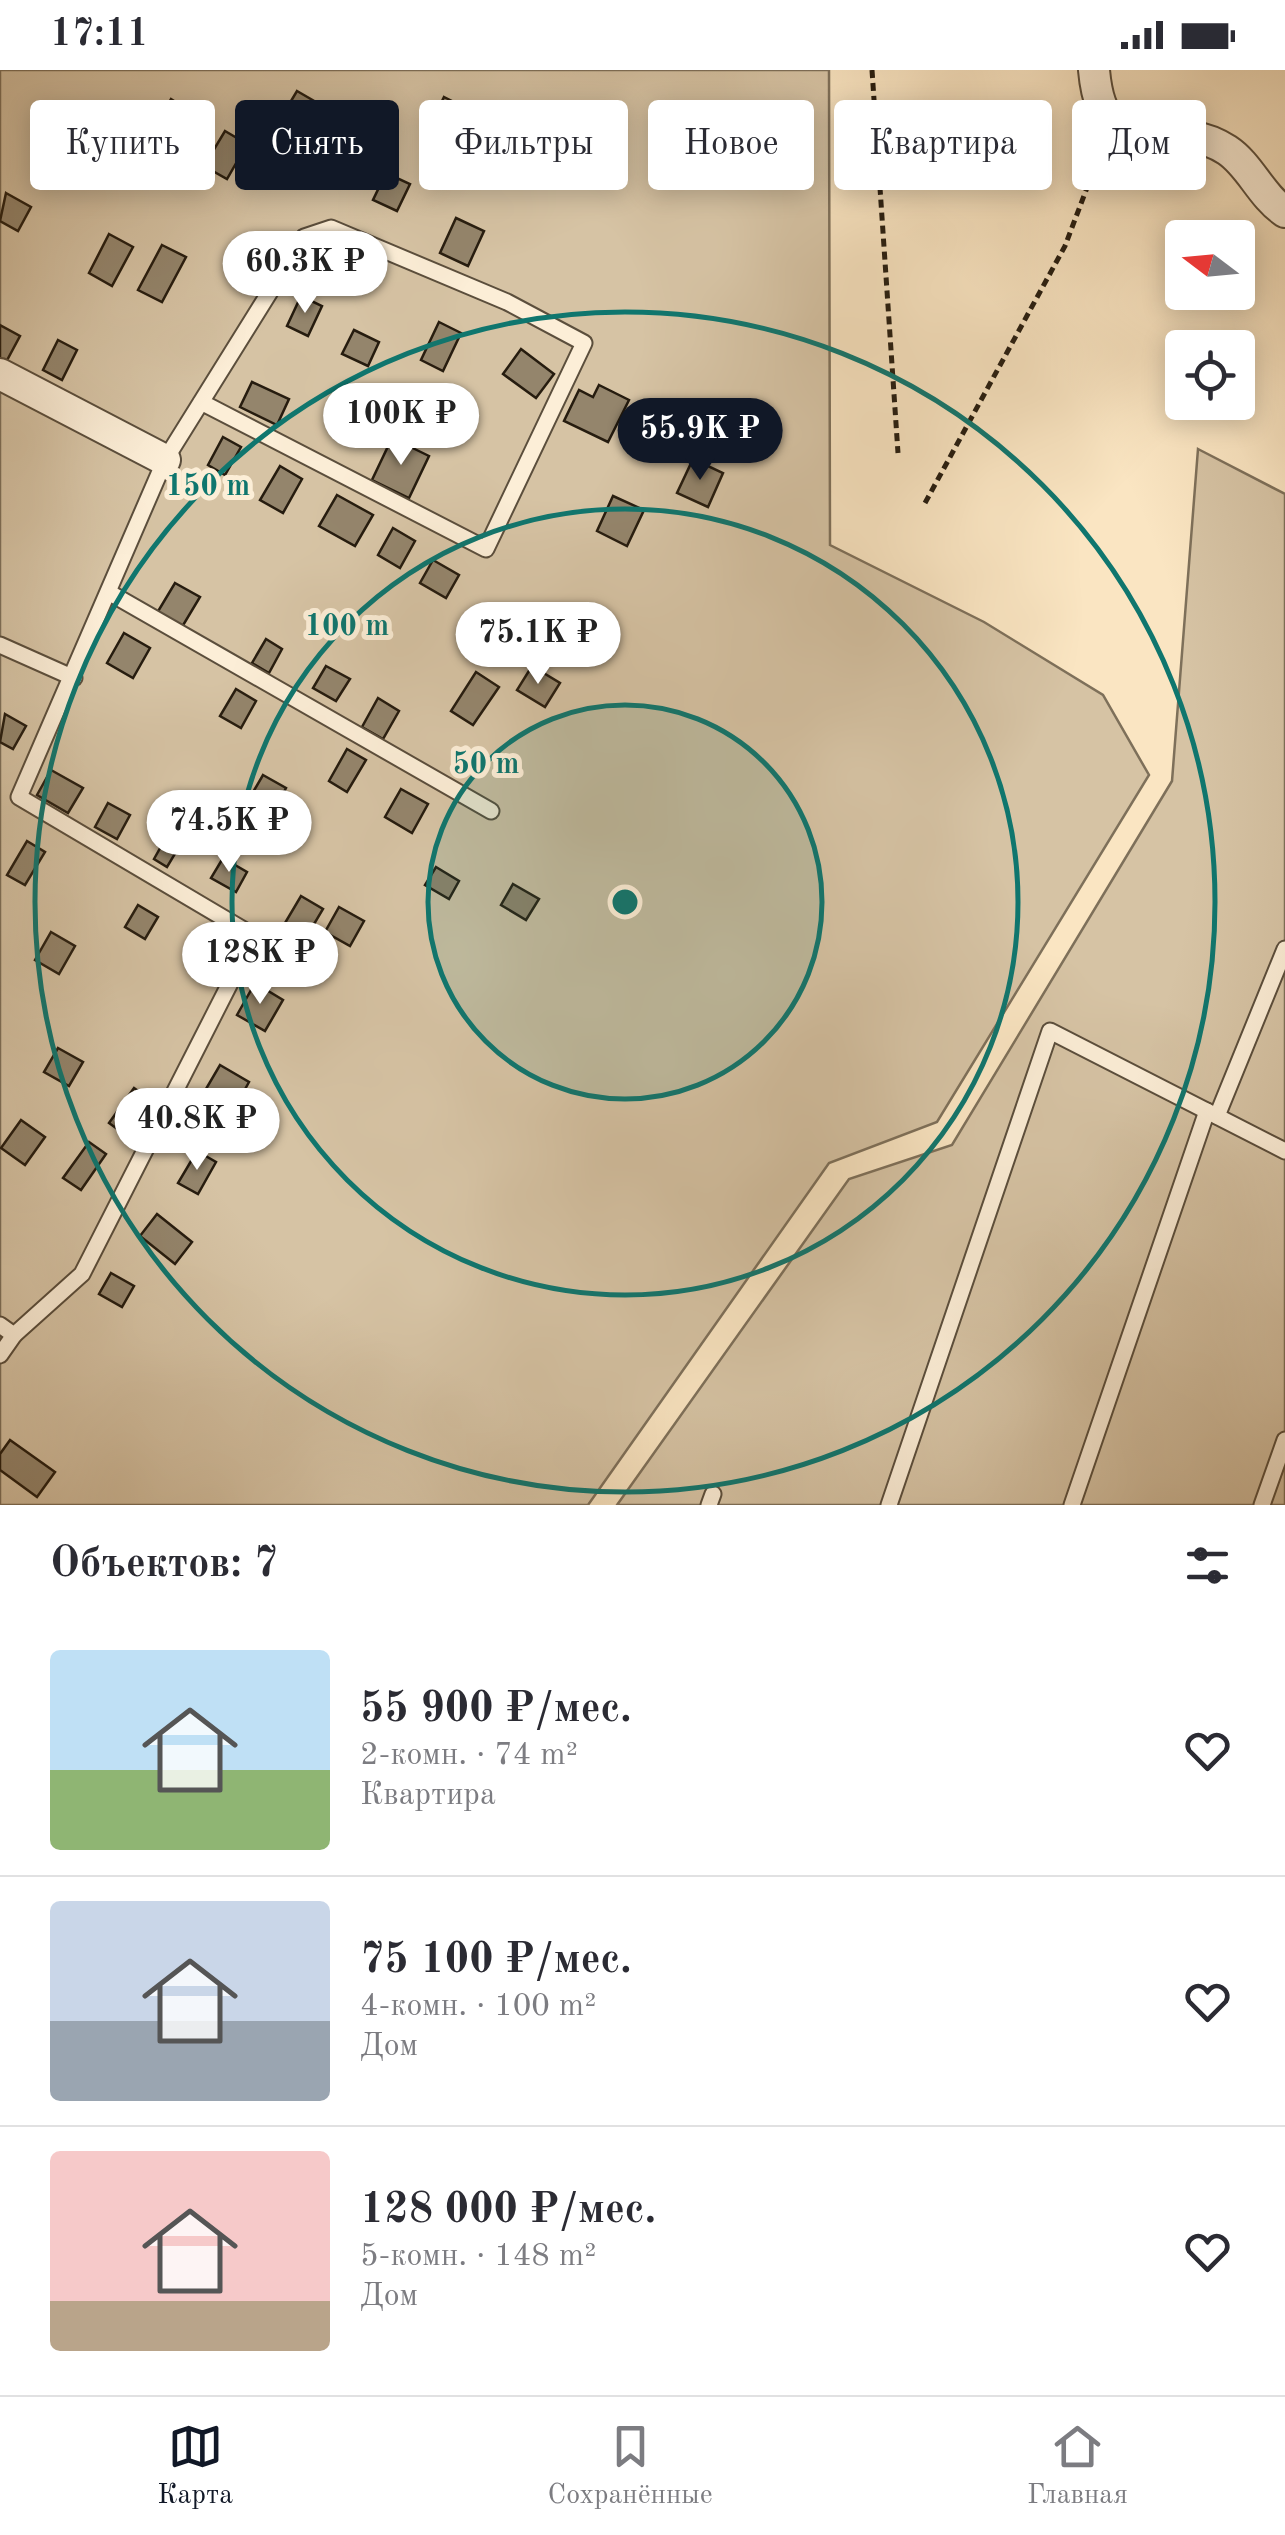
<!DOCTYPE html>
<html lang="ru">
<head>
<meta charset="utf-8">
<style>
  body { margin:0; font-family:"Old Standard TT",serif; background:#f7f7f7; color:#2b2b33; height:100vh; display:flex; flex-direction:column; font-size:38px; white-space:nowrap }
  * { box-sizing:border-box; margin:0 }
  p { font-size:32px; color:#7c7c81 }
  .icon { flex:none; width:55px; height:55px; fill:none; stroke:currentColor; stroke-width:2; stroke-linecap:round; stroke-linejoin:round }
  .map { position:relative; height:1435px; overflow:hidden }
  .side { display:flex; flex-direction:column; background:#fff; flex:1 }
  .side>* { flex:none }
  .banner { position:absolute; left:30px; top:30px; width:1225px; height:90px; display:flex; gap:20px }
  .needle { width:65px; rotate:286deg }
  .controls { position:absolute; left:1165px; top:150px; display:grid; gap:20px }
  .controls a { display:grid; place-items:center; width:90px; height:90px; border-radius:10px; background:#fff; box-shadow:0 5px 25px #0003; font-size:50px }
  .price { position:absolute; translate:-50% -85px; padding:0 22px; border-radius:35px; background:#fff; color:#222; font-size:32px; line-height:65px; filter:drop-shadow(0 2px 5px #0008) }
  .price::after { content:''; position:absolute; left:50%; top:60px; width:30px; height:22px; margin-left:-15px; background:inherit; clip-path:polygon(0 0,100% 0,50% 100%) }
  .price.current { background:#111827; color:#fff }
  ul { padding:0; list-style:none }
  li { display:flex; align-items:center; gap:30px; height:250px; padding:0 50px }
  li+li { border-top:2px solid #e1e1e2 }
  li span { display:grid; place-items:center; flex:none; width:280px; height:200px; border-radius:10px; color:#555 }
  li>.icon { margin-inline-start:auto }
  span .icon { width:120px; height:120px; fill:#fffc; stroke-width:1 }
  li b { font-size:42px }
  h2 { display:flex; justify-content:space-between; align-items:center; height:120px; padding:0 50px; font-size:42px }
  .tag { padding:0 35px; border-radius:10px; background:#fff; box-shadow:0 5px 25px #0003; font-size:35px; line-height:90px }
  .tag.current { background:#111827; color:#fff }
  .status { display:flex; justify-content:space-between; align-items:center; height:70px; padding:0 50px; background:#fff; direction:ltr }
  .status svg { height:28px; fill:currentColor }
  .tab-bar { display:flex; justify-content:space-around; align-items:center; height:140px; border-top:2px solid #e1e1e2; background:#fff; font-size:28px; color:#7c7c81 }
  .tab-bar a { display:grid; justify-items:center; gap:5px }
  .tab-bar .current { color:#111827 }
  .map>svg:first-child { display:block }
</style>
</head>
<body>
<div class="status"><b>17:11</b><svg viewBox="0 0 49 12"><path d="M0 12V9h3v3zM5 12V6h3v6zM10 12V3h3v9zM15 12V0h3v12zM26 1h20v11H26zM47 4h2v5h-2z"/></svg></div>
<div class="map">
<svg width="1285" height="1435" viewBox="0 0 1285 1435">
  <rect width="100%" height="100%" fill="#fae5c2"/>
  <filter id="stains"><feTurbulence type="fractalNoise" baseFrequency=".002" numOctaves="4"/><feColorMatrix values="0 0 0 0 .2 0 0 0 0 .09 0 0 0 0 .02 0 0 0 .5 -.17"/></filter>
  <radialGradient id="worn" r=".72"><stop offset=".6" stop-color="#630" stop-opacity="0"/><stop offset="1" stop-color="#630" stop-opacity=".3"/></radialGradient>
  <g fill="#d6c3a4" stroke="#7e705a" stroke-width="2.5">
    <path d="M0,0H829L830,475L984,552L1103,625L1149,705L937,1052L829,1093L588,1435H0Z"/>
    <path d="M1198,379L1285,424V1435H617L849,1109L952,1075L1172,711Z"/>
  </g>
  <g fill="#94856c" stroke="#261c0f" stroke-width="2.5">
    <path d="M297,21L340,46L310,97L267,71Z"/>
    <path d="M444,27L472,41L458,71L429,58Z"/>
    <path d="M171,29L194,44L178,72L154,58Z"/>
    <path d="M225,61L247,74L227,109L204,96Z"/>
    <path d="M386,103L410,114L397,141L373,130Z"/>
    <path d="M6,123L31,137L18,161L0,151Z"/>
    <path d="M456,148L484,161L468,196L440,183Z"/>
    <path d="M109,164L133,177L112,216L89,203Z"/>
    <path d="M162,175L186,187L162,232L138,220Z"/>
    <path d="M301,226L322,236L308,266L287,256Z"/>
    <path d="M439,252L461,263L443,301L421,290Z"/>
    <path d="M0,255L20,266L5,294L0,291Z"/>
    <path d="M354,260L379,272L368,296L342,284Z"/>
    <path d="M58,270L77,280L62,310L43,300Z"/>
    <path d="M521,279L554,304L536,328L503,304Z"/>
    <path d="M252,312L289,329L277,355L240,337Z"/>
    <path d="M599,315L629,330L608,372L564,351L579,320L593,327Z"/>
    <path d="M223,367L241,377L225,405L208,395Z"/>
    <path d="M392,368L429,386L409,428L372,410Z"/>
    <path d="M693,389L723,403L708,437L677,423Z"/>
    <path d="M280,396L302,409L283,443L260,430Z"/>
    <path d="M337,425L373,445L355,476L319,456Z"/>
    <path d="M613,426L644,440L627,476L597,461Z"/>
    <path d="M393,458L415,471L400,498L378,485Z"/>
    <path d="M433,490L459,505L446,528L420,513Z"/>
    <path d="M175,513L200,527L182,557L157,543Z"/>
    <path d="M124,563L150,578L133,608L107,593Z"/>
    <path d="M266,569L282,579L269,603L252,593Z"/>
    <path d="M326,596L350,609L336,631L313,618Z"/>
    <path d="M532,596L560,613L545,637L517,620Z"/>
    <path d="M476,602L499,617L473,655L451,641Z"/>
    <path d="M236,619L256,631L241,658L220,646Z"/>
    <path d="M378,628L399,641L383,669L362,657Z"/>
    <path d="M5,644L26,656L13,679L0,672Z"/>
    <path d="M347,679L366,690L347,722L329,711Z"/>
    <path d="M51,700L83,718L68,743L37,725Z"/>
    <path d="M263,705L286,718L273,743L249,729Z"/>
    <path d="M401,719L428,734L412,763L385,747Z"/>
    <path d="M108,733L130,745L117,769L95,757Z"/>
    <path d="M168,764L182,772L167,797L154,789Z"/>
    <path d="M27,771L45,782L25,815L7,805Z"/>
    <path d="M223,788L247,802L236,822L211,808Z"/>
    <path d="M436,797L459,811L449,829L425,815Z"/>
    <path d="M513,814L539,829L526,850L501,835Z"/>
    <path d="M301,826L323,839L304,871L282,858Z"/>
    <path d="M138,835L158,847L145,869L125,857Z"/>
    <path d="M339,837L364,851L350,876L325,862Z"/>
    <path d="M51,862L75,876L59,904L35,890Z"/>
    <path d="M255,913L283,930L265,961L237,945Z"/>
    <path d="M58,978L83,992L69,1016L44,1002Z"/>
    <path d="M220,995L249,1012L233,1041L203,1024Z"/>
    <path d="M134,1018L159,1036L134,1071L109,1053Z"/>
    <path d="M21,1050L45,1067L25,1095L1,1078Z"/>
    <path d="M89,1072L106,1084L81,1120L63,1108Z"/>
    <path d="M197,1081L216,1092L198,1124L178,1113Z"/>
    <path d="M157,1144L192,1172L175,1194L140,1166Z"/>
    <path d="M111,1203L134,1216L122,1237L99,1224Z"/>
    <path d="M10,1370L55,1402L37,1427L0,1400V1384Z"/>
  </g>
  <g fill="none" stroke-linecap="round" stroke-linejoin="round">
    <defs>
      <g id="service">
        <path d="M110,523L491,741"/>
        <path d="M0,575L74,608"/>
        <path d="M1217,1046L1285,879"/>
        <path d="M0,1255L14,1265L82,1204L254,866L19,727L165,390L304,167L331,158L507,232L584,273L486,479L201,332"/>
        <path d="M0,1285L14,1265"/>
        <path d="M709,1435L713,1424"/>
        <path d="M889,1435L1050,961L1285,1081"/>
        <path d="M1072,1435L1207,1041"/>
        <path d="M1262,1435L1285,1370"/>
      </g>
      <g id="minor">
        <path d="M1094,0C1103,103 1166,40 1227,80C1250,95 1261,126 1285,142"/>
        <path d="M0,304L165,390"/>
      </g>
    </defs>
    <use href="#service" stroke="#5b4e3c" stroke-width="19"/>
    <use href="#minor" stroke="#5b4e3c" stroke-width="34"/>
    <g stroke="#261c0f" stroke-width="5" stroke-dasharray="8 5" stroke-linecap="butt">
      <path d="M872,0L898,383"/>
      <path d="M925,433L1065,176L1102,78"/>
    </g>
    <use href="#service" stroke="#fceed7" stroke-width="15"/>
    <use href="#minor" stroke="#fceed7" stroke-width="30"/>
  </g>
  <circle cx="625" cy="832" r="197" fill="#0f766e" fill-opacity=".12"/>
  <g fill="none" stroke="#0f766e" stroke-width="5">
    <circle cx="625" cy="832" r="197"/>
    <circle cx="625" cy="832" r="393"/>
    <circle cx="625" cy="832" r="590"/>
  </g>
  <circle cx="625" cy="832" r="15" fill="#0f766e" stroke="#fceed7" stroke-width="5"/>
  <g font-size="30" text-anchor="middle" font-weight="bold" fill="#0f766e" stroke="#fceed7" stroke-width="10" stroke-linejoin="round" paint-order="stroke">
    <text x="208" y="425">150 m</text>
    <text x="347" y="565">100 m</text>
    <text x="486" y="703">50 m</text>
  </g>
  <rect width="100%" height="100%" filter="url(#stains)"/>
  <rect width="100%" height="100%" fill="url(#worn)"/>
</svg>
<div class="controls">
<a><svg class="needle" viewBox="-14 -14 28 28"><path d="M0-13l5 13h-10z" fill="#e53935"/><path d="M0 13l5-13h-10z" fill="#7c7c81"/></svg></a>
<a><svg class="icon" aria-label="locate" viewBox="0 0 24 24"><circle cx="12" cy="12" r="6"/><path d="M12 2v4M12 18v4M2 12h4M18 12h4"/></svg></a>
</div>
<b class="price" style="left:305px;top:246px">60.3K ₽</b>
<b class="price" style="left:401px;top:398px">100K ₽</b>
<b class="price current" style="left:700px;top:413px">55.9K ₽</b>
<b class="price" style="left:538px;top:617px">75.1K ₽</b>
<b class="price" style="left:229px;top:805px">74.5K ₽</b>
<b class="price" style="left:260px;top:937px">128K ₽</b>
<b class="price" style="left:197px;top:1103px">40.8K ₽</b>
<div class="banner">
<a class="tag">Купить</a>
<a class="tag current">Снять</a>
<a class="tag">Фильтры</a>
<a class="tag">Новое</a>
<a class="tag">Квартира</a>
<a class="tag">Дом</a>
</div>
</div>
<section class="side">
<h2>Объектов: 7<svg class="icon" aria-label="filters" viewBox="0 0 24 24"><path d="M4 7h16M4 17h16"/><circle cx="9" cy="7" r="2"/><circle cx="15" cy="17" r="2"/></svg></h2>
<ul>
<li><span style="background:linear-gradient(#bfe0f5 60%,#8fb573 0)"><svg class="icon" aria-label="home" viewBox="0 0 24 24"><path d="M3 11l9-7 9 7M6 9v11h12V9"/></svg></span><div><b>55 900 ₽/мес.</b><p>2-комн. · 74 m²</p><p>Квартира</p></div><svg class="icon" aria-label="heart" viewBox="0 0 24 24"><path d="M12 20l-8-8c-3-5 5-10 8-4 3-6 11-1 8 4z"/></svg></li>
<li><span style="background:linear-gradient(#c9d6e8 60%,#9aa5b1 0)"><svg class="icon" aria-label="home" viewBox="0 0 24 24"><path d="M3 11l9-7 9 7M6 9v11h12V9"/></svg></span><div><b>75 100 ₽/мес.</b><p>4-комн. · 100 m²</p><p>Дом</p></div><svg class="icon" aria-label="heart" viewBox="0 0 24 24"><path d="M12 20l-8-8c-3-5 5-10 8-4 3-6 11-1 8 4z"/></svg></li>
<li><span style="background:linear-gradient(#f6c9c9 75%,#b9a48a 0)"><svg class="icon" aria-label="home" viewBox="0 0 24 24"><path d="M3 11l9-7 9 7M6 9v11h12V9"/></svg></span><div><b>128 000 ₽/мес.</b><p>5-комн. · 148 m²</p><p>Дом</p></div><svg class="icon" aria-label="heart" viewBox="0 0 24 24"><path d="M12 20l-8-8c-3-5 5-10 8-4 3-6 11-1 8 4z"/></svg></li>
</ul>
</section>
<nav class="tab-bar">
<a class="current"><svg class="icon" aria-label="map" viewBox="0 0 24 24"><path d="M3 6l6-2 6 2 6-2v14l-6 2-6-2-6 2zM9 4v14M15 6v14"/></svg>Карта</a>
<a><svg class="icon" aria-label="saved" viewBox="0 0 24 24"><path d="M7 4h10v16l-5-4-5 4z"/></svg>Сохранённые</a>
<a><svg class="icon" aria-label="home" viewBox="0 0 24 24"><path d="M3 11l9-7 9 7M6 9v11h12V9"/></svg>Главная</a>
</nav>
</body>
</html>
